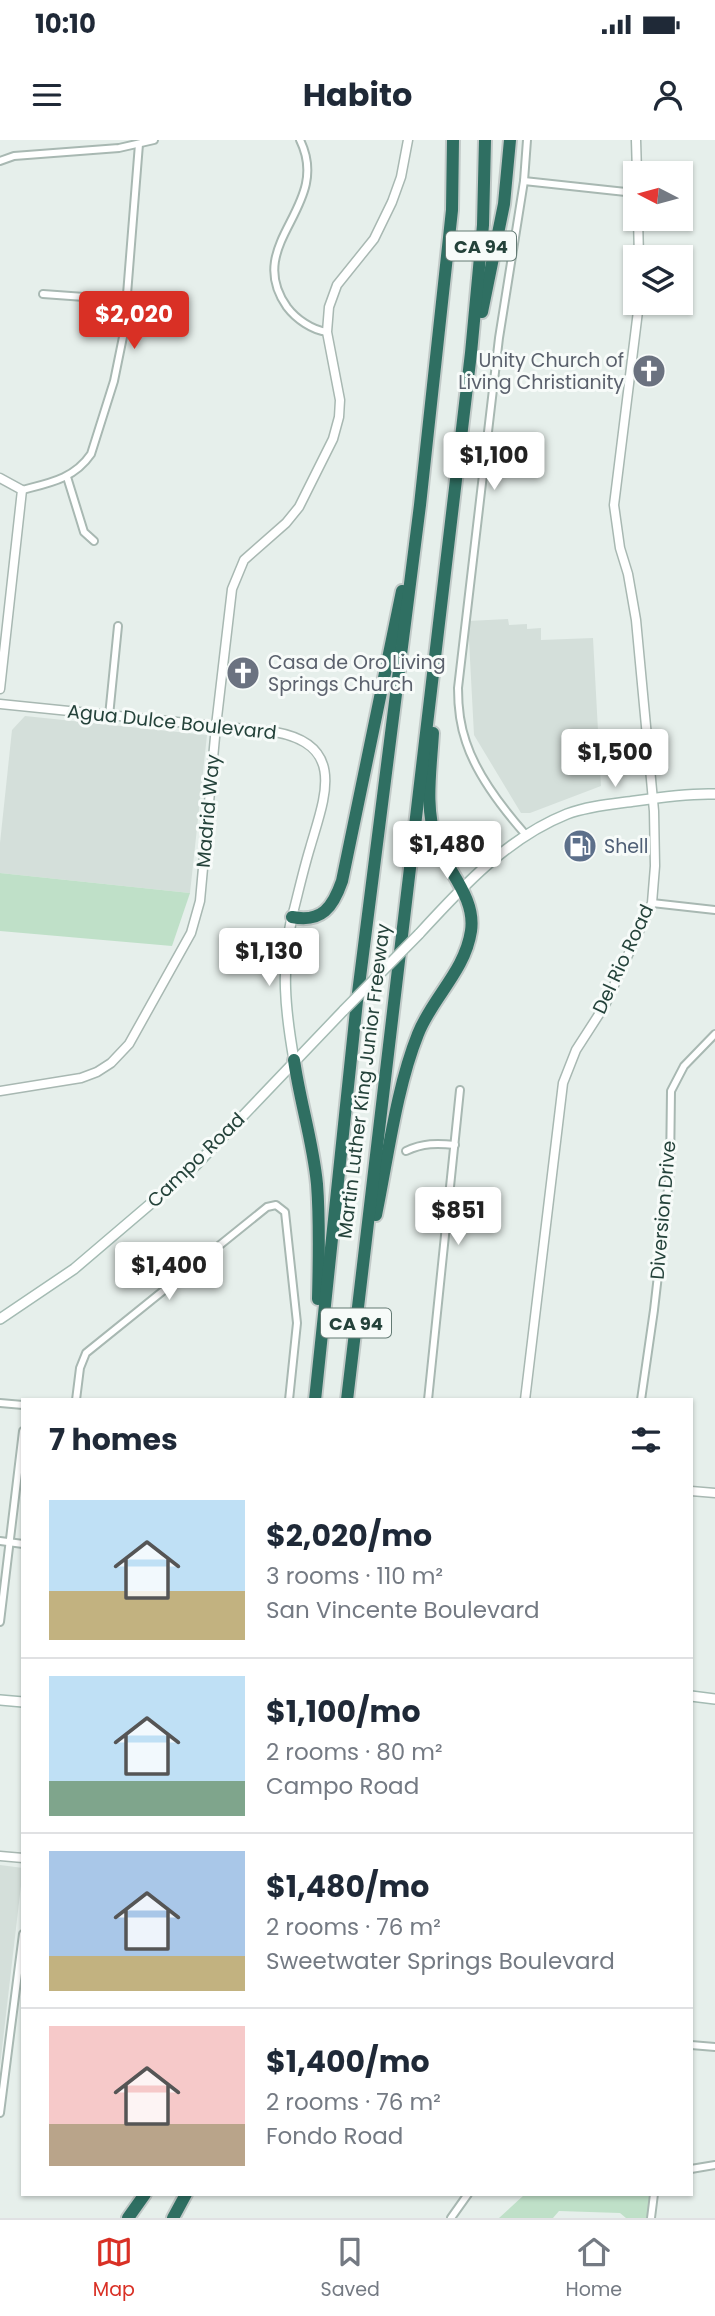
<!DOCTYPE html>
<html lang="en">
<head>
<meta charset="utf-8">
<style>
  body { margin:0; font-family:Poppins,sans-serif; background:#f6f6f7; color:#1f2937; height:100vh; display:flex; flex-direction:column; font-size:26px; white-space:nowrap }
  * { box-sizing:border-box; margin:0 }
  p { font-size:23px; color:#747a83 }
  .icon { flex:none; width:38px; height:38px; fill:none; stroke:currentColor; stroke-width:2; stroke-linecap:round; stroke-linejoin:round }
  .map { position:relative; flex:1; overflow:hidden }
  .panel { position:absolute; left:21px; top:1258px; width:672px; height:798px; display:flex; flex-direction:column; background:#fff; border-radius:0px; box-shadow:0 2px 5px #0004 }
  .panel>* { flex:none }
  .needle { width:46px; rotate:276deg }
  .controls { position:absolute; left:623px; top:21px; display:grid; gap:14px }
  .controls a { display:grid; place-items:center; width:70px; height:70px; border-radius:0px; background:#fff; box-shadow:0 2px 5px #0004; font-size:35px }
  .price { position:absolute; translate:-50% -60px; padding:0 16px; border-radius:7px; background:#fff; color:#222; font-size:23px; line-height:46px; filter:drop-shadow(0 2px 4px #0008) }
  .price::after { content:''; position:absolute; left:50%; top:42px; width:21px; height:16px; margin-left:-10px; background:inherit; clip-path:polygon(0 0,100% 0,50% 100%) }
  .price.selected { background:#d93025; color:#fff }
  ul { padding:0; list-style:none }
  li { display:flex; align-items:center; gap:21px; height:175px; padding:0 28px }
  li+li { border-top:2px solid #e0e1e3 }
  li span { display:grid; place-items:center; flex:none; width:196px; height:140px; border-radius:0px; color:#555 }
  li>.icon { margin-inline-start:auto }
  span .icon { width:84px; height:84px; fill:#fffc; stroke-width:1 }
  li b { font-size:30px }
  h2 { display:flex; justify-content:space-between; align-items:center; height:84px; padding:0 28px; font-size:30px }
  .status { display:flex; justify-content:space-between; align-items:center; height:49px; padding:0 35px; background:#fff; direction:ltr }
  .status svg { height:19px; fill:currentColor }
  header { display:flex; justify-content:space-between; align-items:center; height:91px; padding:0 28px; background:#fff; font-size:32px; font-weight:700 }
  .tab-bar { display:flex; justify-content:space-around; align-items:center; height:98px; border-top:2px solid #e0e1e3; background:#fff; font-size:19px; color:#747a83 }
  .tab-bar a { display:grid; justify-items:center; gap:4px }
  .tab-bar .selected { color:#d93025 }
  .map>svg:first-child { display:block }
</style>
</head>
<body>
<div class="status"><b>10:10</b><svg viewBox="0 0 49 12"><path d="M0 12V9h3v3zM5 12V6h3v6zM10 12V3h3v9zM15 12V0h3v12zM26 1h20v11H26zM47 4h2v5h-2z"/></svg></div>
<header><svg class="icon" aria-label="menu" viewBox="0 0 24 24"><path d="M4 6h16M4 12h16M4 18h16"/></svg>Habito<svg class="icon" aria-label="person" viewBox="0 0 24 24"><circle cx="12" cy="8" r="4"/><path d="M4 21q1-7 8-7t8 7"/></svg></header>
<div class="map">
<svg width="715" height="2078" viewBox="0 0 715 2078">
  <rect width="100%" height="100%" fill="#e6efeb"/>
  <g fill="#d4dfda">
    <path d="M508,479L509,485L527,484V489L541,488V500L593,498L601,646L530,673H521L474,595L468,481Z"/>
    <path d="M25,576L207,595L190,753L0,733V703L12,590Z"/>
    <path d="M0,1725L23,1728L0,1926Z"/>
  </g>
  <g fill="#bfe0c8">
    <path d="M0,733L190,753L172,806L0,791Z"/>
    <path d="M524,2055H654L651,2078H626L620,2073L559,2071L553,2078H499Z"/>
  </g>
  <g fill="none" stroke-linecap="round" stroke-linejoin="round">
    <defs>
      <g id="minor">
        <path d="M300,0C333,67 242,103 287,167C296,179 312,190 327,192"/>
        <path d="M0,21L14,16L119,8L154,0"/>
        <path d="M524,41L635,53"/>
        <path d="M43,154L126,160"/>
        <path d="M67,337L84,392L94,401"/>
        <path d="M22,350C49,343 74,339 91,314L114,241L124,192L139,4"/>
        <path d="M109,576L118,486"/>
        <path d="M526,695C503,669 477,636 466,602C460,585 458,565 458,548L499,198L524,41L527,0"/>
        <path d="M652,763L715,770"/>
        <path d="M406,1011C423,1003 437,1003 455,1005"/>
        <path d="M76,1260L80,1228L86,1213L267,1067L276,1065L285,1072L297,1183L289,1260"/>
        <path d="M428,1260L460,950"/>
        <path d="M641,1260L654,1170L670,1031L671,951L684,926L715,894"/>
        <path d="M0,1263L23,1265"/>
        <path d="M0,1401L23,1404"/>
        <path d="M0,1482L23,1291"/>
        <path d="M691,1905L715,1907"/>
        <path d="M0,1973L23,1794"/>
        <path d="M691,2029L715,2025"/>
        <path d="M451,2078L468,2054"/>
        <path d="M651,2078L654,2054"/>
      </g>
      <g id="tertiary">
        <path d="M636,0L637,33"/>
        <path d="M638,79L639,117"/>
        <path d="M0,338L22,350L0,549"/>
        <path d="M0,564L275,592C348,605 324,659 310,708C303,731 298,754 292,777"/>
        <path d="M0,951L81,938L97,932L111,923L129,904L191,793L200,761L216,586L232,449L244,420L286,383L299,367L333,299L339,277L340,260L327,192L329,167L337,145L374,99L392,62L401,37L408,0"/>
        <path d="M525,1260L563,943L576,910L605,865L652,763L655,726L654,671L636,480L628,434L620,408L614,365L639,163"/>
        <path d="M691,1351L715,1353"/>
        <path d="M0,1716L23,1718"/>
      </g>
      <g id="secondary">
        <path d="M292,777C281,828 285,869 294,920"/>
        <path d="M419,794C462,747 507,698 567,674C588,666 613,664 635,661C661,657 689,653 715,654"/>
        <path d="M0,1179L74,1129L196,1025L344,870"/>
        <path d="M691,1556L715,1559"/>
        <path d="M0,1560L23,1562"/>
      </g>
      <g id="motorway">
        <path d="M482,172L504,64L510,0"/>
        <path d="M292,777C322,783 333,767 342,741L402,451"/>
        <path d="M294,920C300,962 313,1002 317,1044C320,1082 319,1121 318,1159"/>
        <path d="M376,1075C388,1017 396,949 418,894C432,858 465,831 471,791C476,758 448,732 437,703C424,669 431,629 433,593"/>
        <path d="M315,1260L357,861L420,365L452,70L453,0"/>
        <path d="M347,1260L471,213L483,85L485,0"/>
        <path d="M128,2078L145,2054"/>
        <path d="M173,2078L186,2054"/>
      </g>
    </defs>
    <use href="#minor" stroke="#a8b8b2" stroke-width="10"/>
    <use href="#tertiary" stroke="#a8b8b2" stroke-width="11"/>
    <use href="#secondary" stroke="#a4bbb3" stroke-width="12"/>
    <use href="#motorway" stroke="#c2cac8" stroke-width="16"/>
    <use href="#minor" stroke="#fff" stroke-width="6"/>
    <use href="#tertiary" stroke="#fff" stroke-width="8"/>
    <use href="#secondary" stroke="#fff" stroke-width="9"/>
    <use href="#motorway" stroke="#2f6f62" stroke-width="12"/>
    <defs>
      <path id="secondary-bridge" d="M344,870L419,794"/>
    </defs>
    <use href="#secondary-bridge" stroke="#a4bbb3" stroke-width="12" stroke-linecap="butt"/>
    <use href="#secondary-bridge" stroke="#fff" stroke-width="9"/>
  </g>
  <defs>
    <symbol id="church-disc" viewBox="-11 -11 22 22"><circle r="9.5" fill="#6b7280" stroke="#f7fbf9"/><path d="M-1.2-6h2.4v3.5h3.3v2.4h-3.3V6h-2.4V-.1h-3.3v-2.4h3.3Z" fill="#fff"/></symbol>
    <symbol id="fuel-disc" viewBox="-11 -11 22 22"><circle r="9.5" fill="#5c6f8a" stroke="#f7fbf9"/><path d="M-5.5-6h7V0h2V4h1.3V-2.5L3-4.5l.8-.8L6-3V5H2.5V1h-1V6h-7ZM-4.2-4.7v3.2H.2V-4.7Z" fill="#fff"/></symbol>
  </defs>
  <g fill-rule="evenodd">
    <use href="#church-disc" x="630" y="212" width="38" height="38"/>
    <use href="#church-disc" x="224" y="514" width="38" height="38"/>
    <use href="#fuel-disc" x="561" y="687" width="38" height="38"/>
  </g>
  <g text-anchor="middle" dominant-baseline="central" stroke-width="6" stroke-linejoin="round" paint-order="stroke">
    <g fill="#f7fbf9" stroke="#637a73" stroke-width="2">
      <rect x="446" y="91.5" width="70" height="29" rx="5"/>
      <rect x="321" y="1168.5" width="70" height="29" rx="5"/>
    </g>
    <g font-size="18" font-weight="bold" fill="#24423a">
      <text x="481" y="106">CA 94</text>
      <text x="356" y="1183">CA 94</text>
    </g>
    <g font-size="19" fill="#5b616d" stroke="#f7fbf9" text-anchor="end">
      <text x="624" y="220">Unity Church of<tspan x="624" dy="22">Living Christianity</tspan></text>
      <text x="268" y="522" text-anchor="start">Casa de Oro Living<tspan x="268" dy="22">Springs Church</tspan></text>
    </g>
    <g font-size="19" fill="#24423a" stroke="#f7fbf9">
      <text transform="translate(172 582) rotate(6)">Agua Dulce Boulevard</text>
      <text transform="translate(208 671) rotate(-85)">Madrid Way</text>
      <text transform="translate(623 819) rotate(-65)">Del Rio Road</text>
      <text transform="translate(364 941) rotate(-83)">Martin Luther King Junior Freeway</text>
      <text transform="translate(196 1020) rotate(-44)">Campo Road</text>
      <text transform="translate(663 1070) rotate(-85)">Diversion Drive</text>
    </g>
    <g font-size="19" fill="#4e5e75" stroke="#f7fbf9" text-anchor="start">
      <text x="604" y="706">Shell</text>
    </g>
  </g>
</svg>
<div class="controls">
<a><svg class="needle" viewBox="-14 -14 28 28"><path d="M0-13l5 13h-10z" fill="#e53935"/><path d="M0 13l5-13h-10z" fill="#747a83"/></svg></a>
<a><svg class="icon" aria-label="layers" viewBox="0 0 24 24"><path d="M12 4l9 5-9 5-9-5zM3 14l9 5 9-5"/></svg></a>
</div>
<b class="price selected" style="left:134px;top:211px">$2,020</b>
<b class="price" style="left:494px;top:352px">$1,100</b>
<b class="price" style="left:615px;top:649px">$1,500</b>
<b class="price" style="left:447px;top:741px">$1,480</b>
<b class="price" style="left:269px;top:848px">$1,130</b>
<b class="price" style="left:458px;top:1107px">$851</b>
<b class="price" style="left:169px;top:1162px">$1,400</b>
<section class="panel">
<h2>7 homes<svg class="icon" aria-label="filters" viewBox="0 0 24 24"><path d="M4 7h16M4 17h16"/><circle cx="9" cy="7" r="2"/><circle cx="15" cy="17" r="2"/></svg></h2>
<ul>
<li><span style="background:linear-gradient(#bfe0f5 65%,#c2b280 0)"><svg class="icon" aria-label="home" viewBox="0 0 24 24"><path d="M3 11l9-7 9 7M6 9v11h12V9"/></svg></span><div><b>$2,020/mo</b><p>3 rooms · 110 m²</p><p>San Vincente Boulevard</p></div></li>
<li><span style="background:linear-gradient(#bfe0f5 75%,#7fa58c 0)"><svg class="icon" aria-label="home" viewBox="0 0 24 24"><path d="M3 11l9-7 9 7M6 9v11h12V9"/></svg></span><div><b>$1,100/mo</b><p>2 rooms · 80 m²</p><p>Campo Road</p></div></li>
<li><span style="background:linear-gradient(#a9c7e8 75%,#c2b280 0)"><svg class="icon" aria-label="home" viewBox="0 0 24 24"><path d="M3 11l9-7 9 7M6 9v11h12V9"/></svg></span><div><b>$1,480/mo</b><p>2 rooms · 76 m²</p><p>Sweetwater Springs Boulevard</p></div></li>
<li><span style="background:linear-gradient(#f6c9c9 70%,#b9a48a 0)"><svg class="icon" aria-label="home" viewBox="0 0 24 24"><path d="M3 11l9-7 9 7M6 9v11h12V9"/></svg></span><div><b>$1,400/mo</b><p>2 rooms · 76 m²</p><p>Fondo Road</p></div></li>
</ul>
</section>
</div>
<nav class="tab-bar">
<a class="selected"><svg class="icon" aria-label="map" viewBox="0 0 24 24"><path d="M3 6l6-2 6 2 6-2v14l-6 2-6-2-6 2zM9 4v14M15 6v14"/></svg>Map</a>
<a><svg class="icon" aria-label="saved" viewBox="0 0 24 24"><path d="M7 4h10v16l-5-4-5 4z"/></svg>Saved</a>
<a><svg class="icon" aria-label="home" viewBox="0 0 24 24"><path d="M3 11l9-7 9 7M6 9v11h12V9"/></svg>Home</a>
</nav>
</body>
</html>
